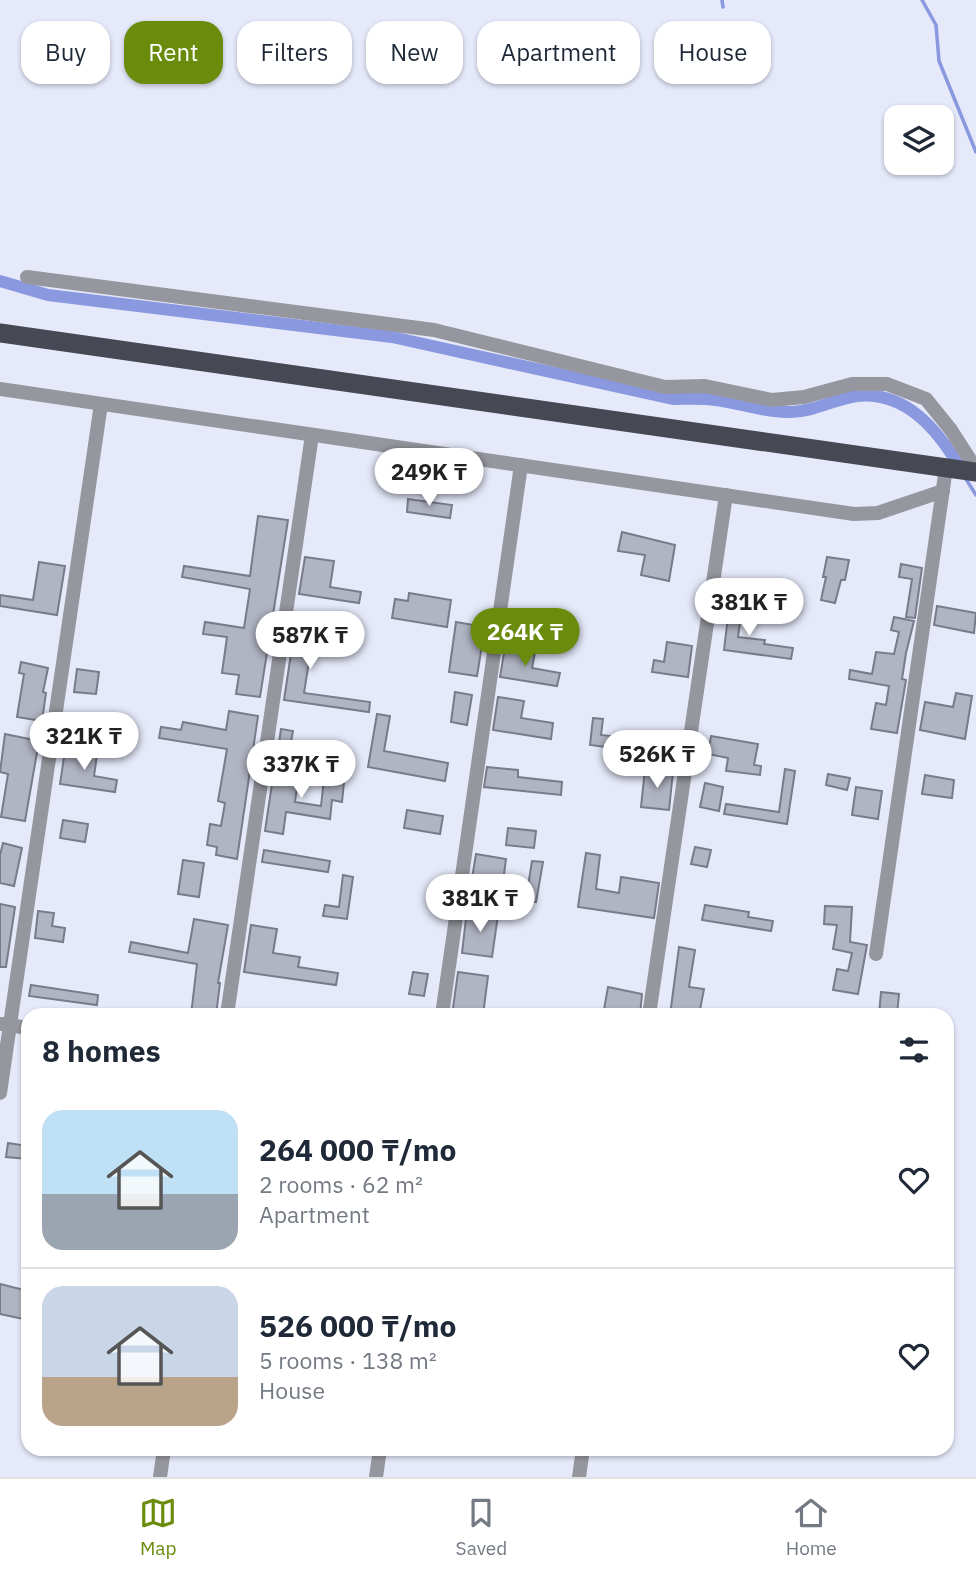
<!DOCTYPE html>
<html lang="en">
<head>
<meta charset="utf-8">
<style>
  body { margin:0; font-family:"IBM Plex Sans",sans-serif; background:#f2f2f3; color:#1f2937; height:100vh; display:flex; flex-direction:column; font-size:26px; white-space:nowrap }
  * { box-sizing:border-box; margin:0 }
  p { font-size:23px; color:#747a83 }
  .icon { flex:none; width:38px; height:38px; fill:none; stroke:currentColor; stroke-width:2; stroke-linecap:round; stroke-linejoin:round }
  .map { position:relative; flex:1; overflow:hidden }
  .side { position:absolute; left:21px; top:1008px; width:933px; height:448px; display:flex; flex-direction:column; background:#fff; border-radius:21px; box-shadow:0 2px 5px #0004 }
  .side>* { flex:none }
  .top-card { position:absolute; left:21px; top:21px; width:934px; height:63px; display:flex; gap:14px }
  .controls { position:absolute; left:884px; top:105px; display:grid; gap:14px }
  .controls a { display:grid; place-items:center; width:70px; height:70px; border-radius:14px; background:#fff; box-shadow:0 2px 5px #0004; font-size:35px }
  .price { position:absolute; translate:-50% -60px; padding:0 16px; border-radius:24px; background:#fff; color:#222; font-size:23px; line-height:46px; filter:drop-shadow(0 2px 4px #0008) }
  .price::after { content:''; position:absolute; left:50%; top:42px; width:21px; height:16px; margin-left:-10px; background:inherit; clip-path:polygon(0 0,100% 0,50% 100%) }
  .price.current { background:#6a8b0b; color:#fff }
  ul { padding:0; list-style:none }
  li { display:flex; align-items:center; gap:21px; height:175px; padding:0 21px }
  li+li { border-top:2px solid #e0e1e3 }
  li span { display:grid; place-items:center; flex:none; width:196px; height:140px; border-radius:21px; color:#555 }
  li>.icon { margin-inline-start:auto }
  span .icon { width:84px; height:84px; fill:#fffc; stroke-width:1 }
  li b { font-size:30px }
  h2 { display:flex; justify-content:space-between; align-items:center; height:84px; padding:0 21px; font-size:30px }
  .pill { padding:0 24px; border-radius:21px; background:#fff; box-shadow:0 2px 5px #0004; font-size:24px; line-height:63px }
  .pill.current { background:#6a8b0b; color:#fff }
  .dock { display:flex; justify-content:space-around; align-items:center; height:98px; border-top:2px solid #e0e1e3; background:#fff; font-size:19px; color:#747a83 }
  .dock a { display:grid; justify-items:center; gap:4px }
  .dock .current { color:#6a8b0b }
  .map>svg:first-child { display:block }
</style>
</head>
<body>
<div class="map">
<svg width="976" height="1477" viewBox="0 0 976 1477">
  <rect width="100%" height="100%" fill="#e5e9f9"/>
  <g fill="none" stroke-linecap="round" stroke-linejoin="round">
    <g stroke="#8a98e0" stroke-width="3.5">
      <path d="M722,0L723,7"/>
      <path d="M922,0L936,25L939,61L976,152"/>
      <path d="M966,479L976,495"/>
    </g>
    <path stroke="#8a98e0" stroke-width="12" d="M0,281L48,295L392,337L673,399C688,399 702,398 716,400C740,403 766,413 790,412C814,412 834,399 857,396C906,391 938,430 960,468"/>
  </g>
  <g fill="#b1b5c3" stroke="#787c89" stroke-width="2">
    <path d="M408,499L452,505L450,518L407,512Z"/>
    <path d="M258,516L288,520L260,697L236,694L239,675L222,673L227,637L203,634L205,622L244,628L250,589L182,577L184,566L250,576Z"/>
    <path d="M622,532L675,545L669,581L641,575L645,555L618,551Z"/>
    <path d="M305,557L334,561L330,587L361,592L359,603L299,594Z"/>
    <path d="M827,557L849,560L845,580H841L835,603L821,600L826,577H823Z"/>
    <path d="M39,562L65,566L57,615L0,606V595L33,600Z"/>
    <path d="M901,564L922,568L915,618L906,617L912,579L899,577Z"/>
    <path d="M409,593L451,600L447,627L392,618L395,599L408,601Z"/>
    <path d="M730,600L743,601L738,637L765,640L764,644L793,648L791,659L724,650Z"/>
    <path d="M937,606L976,613L974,633L934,625Z"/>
    <path d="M297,614L316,617L304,693L370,702L369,712L284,700Z"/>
    <path d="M894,617L914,621L906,653L902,679L906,680L897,733L871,729L876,703L886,705L889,686L849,679L850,670L872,674L876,652L894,654L899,632L891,630Z"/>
    <path d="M456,622L485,627L477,676L449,672Z"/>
    <path d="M667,642L692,646L688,677L652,672L654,660L664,662Z"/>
    <path d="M505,647L535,652L532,668L560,673L557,686L500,677Z"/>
    <path d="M21,662L48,668L43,692L46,693L42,721L17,717L24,674L19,673Z"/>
    <path d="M77,669L99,672L96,694L74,692Z"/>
    <path d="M455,692L472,695L467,725L451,722Z"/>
    <path d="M956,693L972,696L965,739L920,730L925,702L953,707Z"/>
    <path d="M498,697L524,701L521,718L553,723L551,739L493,730Z"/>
    <path d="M229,711L258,716L237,859L216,855L217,847L207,845L210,824L221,826L225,803L218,801L227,749L159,738L161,727L181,730L183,722L226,730Z"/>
    <path d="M377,714L390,716L384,751L448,763L445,781L368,767Z"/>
    <path d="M593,718L603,719L601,735L658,742L659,731L678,733V753L651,750L650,753L590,745Z"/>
    <path d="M281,729L293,731L290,747L330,753L328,764L277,756Z"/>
    <path d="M5,734L39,741L25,821L1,817L8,774L0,772Z"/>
    <path d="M711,736L758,744L754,765L761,766L760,775L726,771L728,758L708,754Z"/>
    <path d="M65,750L97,755L94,776L117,780L115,792L60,784Z"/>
    <path d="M487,767L518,770V777L562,782L561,795L484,787Z"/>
    <path d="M645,769L673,772L669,810L641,807Z"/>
    <path d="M785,769L795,771L787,824L724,814L726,804L779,812Z"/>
    <path d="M325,770L345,772L342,802L332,800L330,819L286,812L283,834L265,831L273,777L298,780L295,802L321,806Z"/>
    <path d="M828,774L850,778L847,790L826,785Z"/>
    <path d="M925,775L954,780L952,798L922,794Z"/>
    <path d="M705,783L723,787L719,811L700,807Z"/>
    <path d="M856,787L882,791L878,819L852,815Z"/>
    <path d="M407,810L443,816L440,834L404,828Z"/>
    <path d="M63,820L88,824L85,842L60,838Z"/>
    <path d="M508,828L536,831L534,848L506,845Z"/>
    <path d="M3,843L22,848L14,886L0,883V855Z"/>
    <path d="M695,847L711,850L707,867L691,864Z"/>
    <path d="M264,850L330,861L328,872L262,862Z"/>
    <path d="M586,853L600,855L596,889L619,893L621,877L659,883L654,918L578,907Z"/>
    <path d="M476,854L506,859L503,882L528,886L532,861L543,862L536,902L470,891Z"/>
    <path d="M183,860L204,863L199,897L178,894Z"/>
    <path d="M343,875L353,877L347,919L323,916L325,905L339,907Z"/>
    <path d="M0,904L15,907L6,967H0Z"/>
    <path d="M705,905L749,912L748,917L773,921L771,931L702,920Z"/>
    <path d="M825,906L852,907L850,942L867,945L858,994L833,990L837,969L848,971L852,953L833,949L837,925L824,924Z"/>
    <path d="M467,910L498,915L492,957L462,953Z"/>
    <path d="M38,911L54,913L52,926L65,928L63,942L35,938Z"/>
    <path d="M194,919L228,925L218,983H220L216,1015H191L197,964L129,952L131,942L188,953Z"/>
    <path d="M251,925L277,929L273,953L300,957L298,967L338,973L336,985L244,972Z"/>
    <path d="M679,947L695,950L689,987L704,989L699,1015H670Z"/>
    <path d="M413,972L428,974L424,996L409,994Z"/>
    <path d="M458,972L488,976L483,1015H452Z"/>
    <path d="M31,985L98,995L97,1005L29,996Z"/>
    <path d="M608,987L642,994L640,1015H603Z"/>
    <path d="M881,992L899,994L897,1015H879Z"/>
    <path d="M8,1143L28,1146V1159L6,1157Z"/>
    <path d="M0,1284L28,1291V1320L0,1314Z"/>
  </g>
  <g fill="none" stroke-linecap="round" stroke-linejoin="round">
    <g stroke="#96979e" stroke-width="14">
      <path d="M27,277L434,330L665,387L705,386L772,400L804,397L852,384H887L926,399L951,430L976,469"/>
      <path d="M0,389L854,514L878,513L943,491"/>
      <path d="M876,954L946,468"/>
      <path d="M227,1015L312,435"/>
      <path d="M442,1015L521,465"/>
      <path d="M649,1015L726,495"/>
      <path d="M2,1024L28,1028"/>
      <path d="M0,1093L101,404"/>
      <path d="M160,1477L164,1449"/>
      <path d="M376,1477L380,1449"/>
      <path d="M579,1477L583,1449"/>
    </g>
    <path stroke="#464854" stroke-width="19" d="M0,333L976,472"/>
  </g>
</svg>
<div class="controls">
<a><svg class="icon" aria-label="layers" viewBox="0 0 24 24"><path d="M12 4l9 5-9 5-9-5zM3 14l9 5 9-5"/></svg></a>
</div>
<b class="price" style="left:429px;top:508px">249K ₸</b>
<b class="price" style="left:749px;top:638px">381K ₸</b>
<b class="price current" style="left:525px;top:668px">264K ₸</b>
<b class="price" style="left:310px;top:671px">587K ₸</b>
<b class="price" style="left:84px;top:772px">321K ₸</b>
<b class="price" style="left:657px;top:790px">526K ₸</b>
<b class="price" style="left:301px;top:800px">337K ₸</b>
<b class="price" style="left:480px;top:934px">381K ₸</b>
<div class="top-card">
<a class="pill">Buy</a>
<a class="pill current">Rent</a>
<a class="pill">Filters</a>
<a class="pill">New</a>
<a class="pill">Apartment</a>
<a class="pill">House</a>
</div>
<section class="side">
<h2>8 homes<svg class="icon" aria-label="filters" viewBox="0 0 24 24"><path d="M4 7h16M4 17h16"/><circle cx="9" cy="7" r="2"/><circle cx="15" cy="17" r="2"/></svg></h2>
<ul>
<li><span style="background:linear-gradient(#bfe0f5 60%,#9aa5b1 0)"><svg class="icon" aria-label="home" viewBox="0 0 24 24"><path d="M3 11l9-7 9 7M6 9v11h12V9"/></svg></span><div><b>264 000 ₸/mo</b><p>2 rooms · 62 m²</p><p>Apartment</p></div><svg class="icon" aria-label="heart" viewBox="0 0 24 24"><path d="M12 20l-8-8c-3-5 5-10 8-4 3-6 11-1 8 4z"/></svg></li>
<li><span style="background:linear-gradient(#c9d6e8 65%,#b9a48a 0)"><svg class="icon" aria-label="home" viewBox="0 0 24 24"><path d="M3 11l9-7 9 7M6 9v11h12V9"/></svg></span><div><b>526 000 ₸/mo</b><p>5 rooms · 138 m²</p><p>House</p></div><svg class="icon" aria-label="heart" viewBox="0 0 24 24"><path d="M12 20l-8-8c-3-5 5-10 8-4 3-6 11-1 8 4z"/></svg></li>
</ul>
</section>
</div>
<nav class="dock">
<a class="current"><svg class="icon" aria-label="map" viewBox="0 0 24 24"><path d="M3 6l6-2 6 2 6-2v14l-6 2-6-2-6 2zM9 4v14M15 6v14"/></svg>Map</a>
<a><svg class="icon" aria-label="saved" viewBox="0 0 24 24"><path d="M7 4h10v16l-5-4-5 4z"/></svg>Saved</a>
<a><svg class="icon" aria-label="home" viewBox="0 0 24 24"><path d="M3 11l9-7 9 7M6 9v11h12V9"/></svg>Home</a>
</nav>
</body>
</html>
